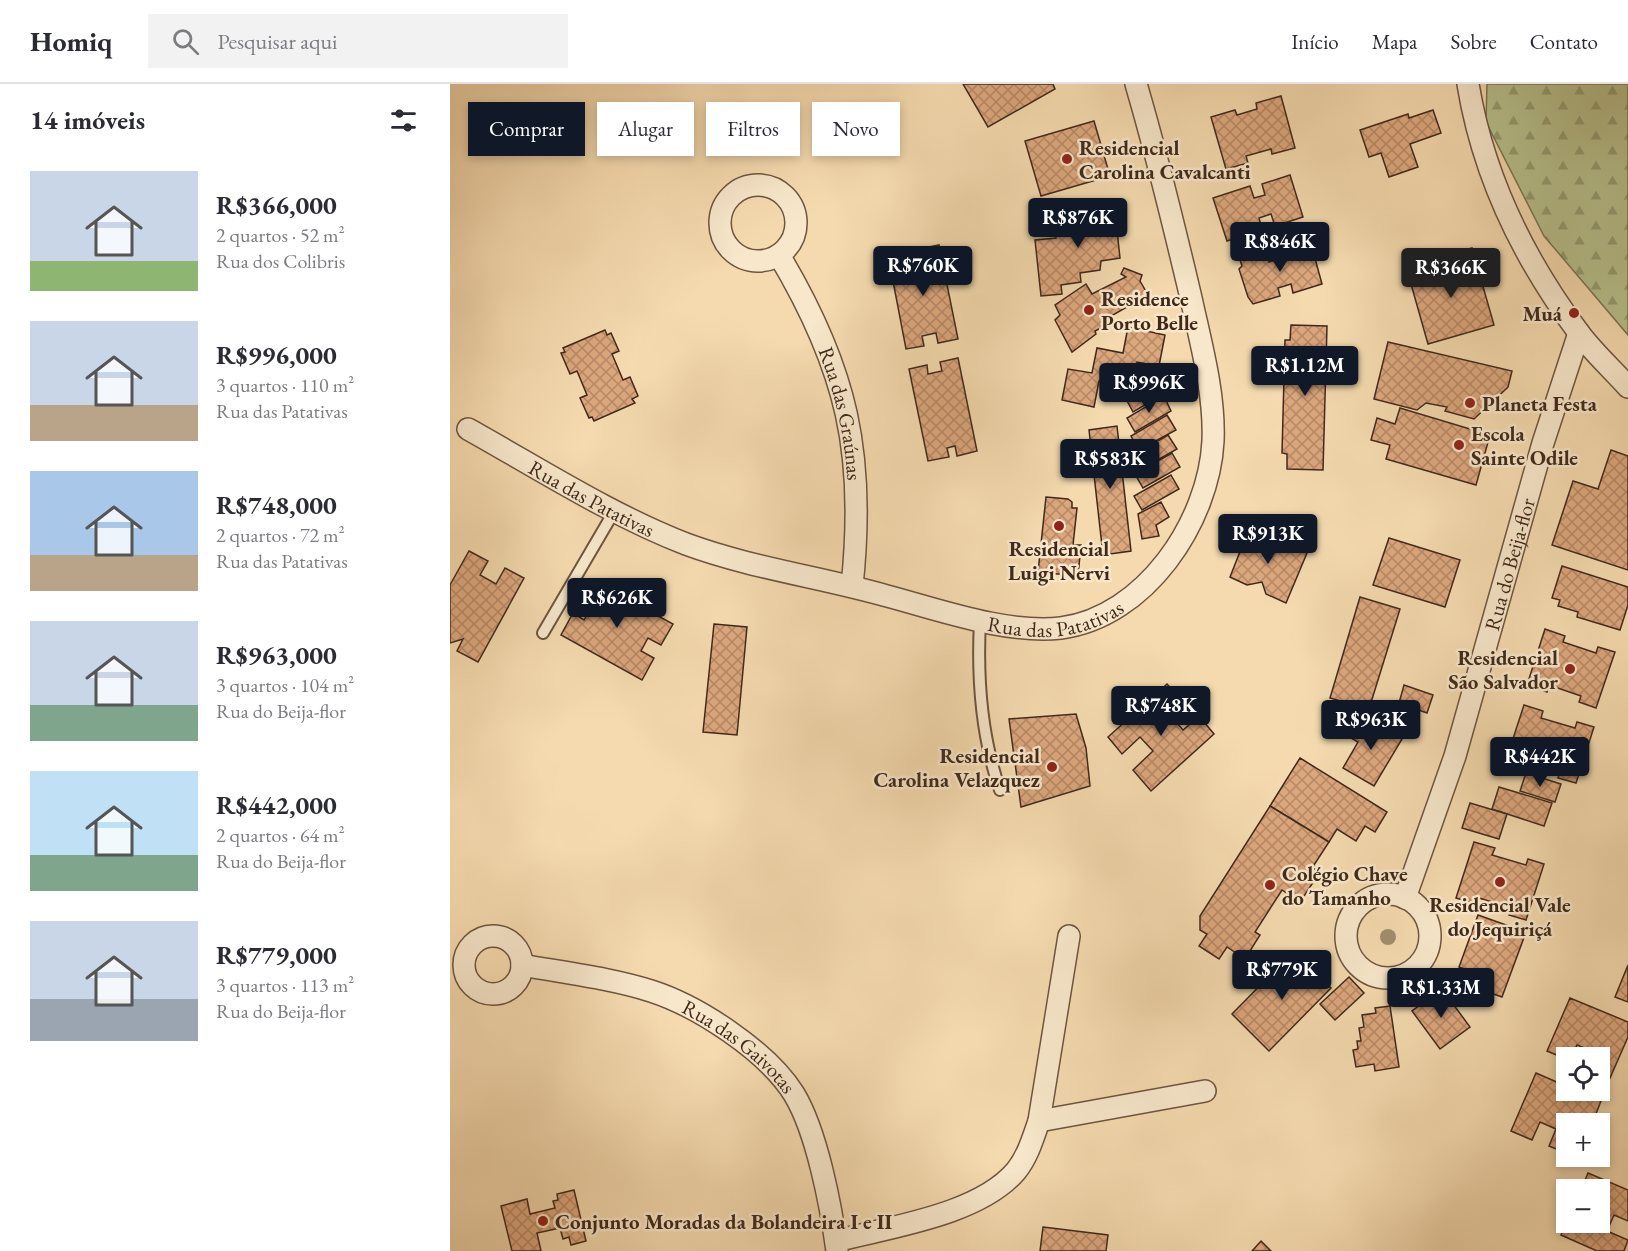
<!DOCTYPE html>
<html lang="pt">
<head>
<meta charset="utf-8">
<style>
  body { margin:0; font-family:"EB Garamond",serif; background:#f2f2f3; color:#2b2b33; height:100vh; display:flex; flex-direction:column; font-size:22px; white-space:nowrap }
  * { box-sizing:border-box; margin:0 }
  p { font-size:20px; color:#7c7c81 }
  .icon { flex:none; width:33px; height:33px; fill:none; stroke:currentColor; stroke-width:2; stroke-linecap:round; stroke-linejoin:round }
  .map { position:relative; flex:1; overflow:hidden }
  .details { display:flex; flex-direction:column; background:#fff; width:450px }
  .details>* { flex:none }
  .guide { position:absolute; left:18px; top:18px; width:570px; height:54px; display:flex; gap:12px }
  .fabs { position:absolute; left:1106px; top:963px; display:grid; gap:12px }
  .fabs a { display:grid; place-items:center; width:54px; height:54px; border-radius:0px; background:#fff; box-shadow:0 3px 9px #0003; font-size:30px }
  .price { position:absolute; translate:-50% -51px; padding:0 14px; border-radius:6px; background:#111827; color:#fff; font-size:20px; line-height:39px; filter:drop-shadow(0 2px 3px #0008) }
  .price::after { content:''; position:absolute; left:50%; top:36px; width:18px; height:14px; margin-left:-9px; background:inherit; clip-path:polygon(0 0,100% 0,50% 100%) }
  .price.current { background:#222; color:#fff }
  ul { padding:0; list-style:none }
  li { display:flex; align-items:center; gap:18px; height:150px; padding:0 30px }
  li span { display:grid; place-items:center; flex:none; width:168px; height:120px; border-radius:0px; color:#555 }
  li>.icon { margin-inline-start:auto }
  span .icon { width:72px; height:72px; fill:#fffc; stroke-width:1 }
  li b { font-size:26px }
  h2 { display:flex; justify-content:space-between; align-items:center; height:72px; padding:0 30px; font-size:26px }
  .tag { padding:0 21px; border-radius:0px; background:#fff; box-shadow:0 3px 9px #0003; font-size:21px; line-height:54px }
  .tag.current { background:#111827; color:#fff }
  header { display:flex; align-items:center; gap:36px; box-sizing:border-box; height:84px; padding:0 30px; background:#fff; border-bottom:2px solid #e1e1e2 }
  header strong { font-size:28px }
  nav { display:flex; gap:33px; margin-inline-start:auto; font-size:21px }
  .search { width:420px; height:54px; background:#f2f2f3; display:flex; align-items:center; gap:15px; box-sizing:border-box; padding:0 21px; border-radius:0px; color:#7c7c81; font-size:22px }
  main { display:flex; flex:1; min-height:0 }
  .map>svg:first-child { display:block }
</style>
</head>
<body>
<header>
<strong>Homiq</strong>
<div class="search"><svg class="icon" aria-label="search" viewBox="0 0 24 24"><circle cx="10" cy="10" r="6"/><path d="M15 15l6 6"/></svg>Pesquisar aqui</div>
<nav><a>Início</a><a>Mapa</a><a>Sobre</a><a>Contato</a></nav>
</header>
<main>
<section class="details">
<h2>14 imóveis<svg class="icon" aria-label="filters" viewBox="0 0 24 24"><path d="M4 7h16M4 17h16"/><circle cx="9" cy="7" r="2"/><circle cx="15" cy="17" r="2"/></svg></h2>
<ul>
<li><span style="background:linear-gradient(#c9d6e8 75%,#8fb573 0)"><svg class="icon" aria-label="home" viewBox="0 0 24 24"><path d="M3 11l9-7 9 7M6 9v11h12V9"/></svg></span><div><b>R$366,000</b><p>2 quartos · 52 m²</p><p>Rua dos Colibris</p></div></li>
<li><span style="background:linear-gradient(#c9d6e8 70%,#b9a48a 0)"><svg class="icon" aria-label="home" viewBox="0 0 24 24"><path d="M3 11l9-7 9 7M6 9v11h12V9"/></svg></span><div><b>R$996,000</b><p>3 quartos · 110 m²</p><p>Rua das Patativas</p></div></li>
<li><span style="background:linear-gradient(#a9c7e8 70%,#b9a48a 0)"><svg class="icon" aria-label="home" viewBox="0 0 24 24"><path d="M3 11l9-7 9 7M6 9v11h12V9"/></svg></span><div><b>R$748,000</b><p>2 quartos · 72 m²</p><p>Rua das Patativas</p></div></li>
<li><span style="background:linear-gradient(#c9d6e8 70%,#7fa58c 0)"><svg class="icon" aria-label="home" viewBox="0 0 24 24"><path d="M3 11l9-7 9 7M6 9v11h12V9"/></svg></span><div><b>R$963,000</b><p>3 quartos · 104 m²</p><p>Rua do Beija-flor</p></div></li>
<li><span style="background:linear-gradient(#bfe0f5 70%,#7fa58c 0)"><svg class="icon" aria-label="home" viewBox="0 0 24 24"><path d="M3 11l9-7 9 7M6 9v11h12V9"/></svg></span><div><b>R$442,000</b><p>2 quartos · 64 m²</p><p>Rua do Beija-flor</p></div></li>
<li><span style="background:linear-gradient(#c9d6e8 65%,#9aa5b1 0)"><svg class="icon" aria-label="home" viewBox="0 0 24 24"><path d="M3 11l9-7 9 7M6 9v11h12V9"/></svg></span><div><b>R$779,000</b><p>3 quartos · 113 m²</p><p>Rua do Beija-flor</p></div></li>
</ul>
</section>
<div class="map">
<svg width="1178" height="1167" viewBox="0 0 1178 1167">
  <defs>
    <pattern id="forest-firs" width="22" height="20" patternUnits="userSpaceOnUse" patternTransform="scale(1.5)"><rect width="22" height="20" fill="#b7c18e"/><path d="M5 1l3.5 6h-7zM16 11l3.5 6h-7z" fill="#969d73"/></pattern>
    <pattern id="building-cross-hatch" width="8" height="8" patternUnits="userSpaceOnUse" patternTransform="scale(1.5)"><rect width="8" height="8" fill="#dda77e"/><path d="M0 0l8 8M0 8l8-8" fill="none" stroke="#b58866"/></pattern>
  </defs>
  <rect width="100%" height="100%" fill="#f5daaf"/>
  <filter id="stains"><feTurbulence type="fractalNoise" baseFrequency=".00333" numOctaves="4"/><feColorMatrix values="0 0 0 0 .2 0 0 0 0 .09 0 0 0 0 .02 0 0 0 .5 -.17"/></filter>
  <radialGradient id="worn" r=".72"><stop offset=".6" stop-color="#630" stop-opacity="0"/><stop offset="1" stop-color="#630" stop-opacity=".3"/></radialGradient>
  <path fill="url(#forest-firs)" stroke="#7c7554" stroke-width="1.5" d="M1037,0H1178V251L1094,152L1036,38Z"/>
  <g fill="url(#building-cross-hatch)" stroke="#40291b" stroke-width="1.5">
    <path d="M513,0H603L605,5L538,43Z"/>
    <path d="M831,12L845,64L822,70L821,65L796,72L798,79L776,85L761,33L785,26L787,31L807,25L806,19Z"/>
    <path d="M983,26L991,49L960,60L968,83L939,93L931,69L919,73L910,46L958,30L959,34Z"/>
    <path d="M644,37L660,92L591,112L575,57Z"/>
    <path d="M840,91L853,133L825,142L821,130L809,134L812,145L777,157L763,114L800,102L804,114L815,111L812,100Z"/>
    <path d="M664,118L670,174L651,177L650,186L630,189L631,198L611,201L612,210L591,212L585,156L606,154L604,145L625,142L624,133L644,130L643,121Z"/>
    <path d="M860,156L872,200L843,209L841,200L828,204L830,212L803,220L798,213L789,185L792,182L790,176L816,168L819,178L836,173L835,169H839L838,163Z"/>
    <path d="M489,161L508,255L488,259L486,249L472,252L474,262L456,265L438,171L458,167L460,175L471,173L469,165Z"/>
    <path d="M1022,164L1044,241L978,260L957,186L978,180L981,192L1005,185L1000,170Z"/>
    <path d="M674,184L692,191L690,197L698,211L654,236L657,241L645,247L646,250L622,268L605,236L610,231L605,221L636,200L642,210L676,193L671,190Z"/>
    <path d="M841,241L877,242L873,386L837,385V370L832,369L835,256H840Z"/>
    <path d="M678,243L715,251L709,282L687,278L682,303L649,297L644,323L612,316L618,285L642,289L647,264L673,269Z"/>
    <path d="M155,246L157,251L161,249L169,267L162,270L173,296L180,293L188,312L182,315L185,319L144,337L142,333L139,334L130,314L137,311L127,287L120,290L111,269L115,268L113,264Z"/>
    <path d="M938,258L1062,287L1058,303L1024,335L995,327L997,323L976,319L967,326L924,315Z"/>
    <path d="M508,274L527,367L507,372L505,362L497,364L499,373L478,377L459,285L477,281L478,290L492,287L490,278Z"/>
    <path d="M711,292L719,307L683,328L675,313Z"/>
    <path d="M714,312L721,327L685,348L677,334Z"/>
    <path d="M950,324L1040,351L1026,401L936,375L940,361L921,356L927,334L945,340Z"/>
    <path d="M717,331L726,346L689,366L681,352Z"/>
    <path d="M667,342L681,467L653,471L639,346Z"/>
    <path d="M718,351L727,365L690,386L682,372Z"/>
    <path d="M1161,366L1178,372V486L1102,461L1123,397L1148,405Z"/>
    <path d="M722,369L730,383L693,404L685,390Z"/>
    <path d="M721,391L729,405L692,426L684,412Z"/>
    <path d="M596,413L618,415L622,418V424H627L623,461H631L628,492L588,488Z"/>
    <path d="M711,418L719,433L706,441L709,452L692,455L688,430Z"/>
    <path d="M800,442L821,452L826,464L841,460L857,469L836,519L816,510L812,498L797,501L780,493Z"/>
    <path d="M939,454L1010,476L995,523L923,501Z"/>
    <path d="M19,467L38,477L30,491L46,500L55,484L74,494L28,578L7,567L13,555L0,559V501Z"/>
    <path d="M1112,482L1178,503V521L1170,546L1127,533L1128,528L1108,522L1110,516L1102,514Z"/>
    <path d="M141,495L223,540L211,561L198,554L191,567L204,574L192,596L111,551L123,529L134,536L142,522L130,515Z"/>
    <path d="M910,513L950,525L919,625L880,614Z"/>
    <path d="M264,540L297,543L287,651L253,648Z"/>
    <path d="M1095,545L1115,552L1113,558L1146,569L1148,563L1165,568L1146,624L1129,618L1131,612L1099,601L1097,608L1077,601Z"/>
    <path d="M717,600L734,619L720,631L733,646L749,632L764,650L701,707L683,686L703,667L690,653L672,670L658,653Z"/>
    <path d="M954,601L983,611L977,629L949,619Z"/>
    <path d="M1074,621L1093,627L1091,634L1125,644L1127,638L1144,643L1126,699L1108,694L1110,687L1078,677L1076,683L1056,676Z"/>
    <path d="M626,630L636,664L640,702L571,723L559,635Z"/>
    <path d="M914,633L952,655L924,702L893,684L908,658L901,654Z"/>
    <path d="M850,674L937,728L925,748L915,742L906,757L887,745L879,758L820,722Z"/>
    <path d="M1076,689L1111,700L1105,718L1070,707Z"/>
    <path d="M1049,703L1102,719L1094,742L1042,725Z"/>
    <path d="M1020,719L1057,730L1049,755L1012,744Z"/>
    <path d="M820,722L879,758L862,784L870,788L850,818L832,806L805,848L810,851L795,875L777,863L769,875L749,862L757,850L750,846V832Z"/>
    <path d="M1024,758L1045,764L1042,771L1076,781L1078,775L1094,780L1076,836L1059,831L1061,824L1029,814L1026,820L1006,814Z"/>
    <path d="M1028,831L1076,848L1052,913L1015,900L1020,887L1009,883Z"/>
    <path d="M844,867L881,904L819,967L782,930Z"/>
    <path d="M1178,881V918L1165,913Z"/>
    <path d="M899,893L914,909L885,936L870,920Z"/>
    <path d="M992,905L1020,943L990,965L962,927Z"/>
    <path d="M1120,914L1178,938V953L1160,994L1149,990V974H1136L1139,966L1127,961L1121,974L1116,975L1097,967Z"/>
    <path d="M940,922L949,983L925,987L924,980L906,983L903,966L908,965L907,957H911L909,944L914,943L912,931L926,929L925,924Z"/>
    <path d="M1086,989L1116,1002V1006H1127L1151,1017L1142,1040H1116V1069L1099,1062L1106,1045L1090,1038L1082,1056L1061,1047Z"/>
    <path d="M1138,1089L1178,1106V1137L1164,1131L1157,1147L1178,1156L1174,1167H1147L1111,1151L1116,1138H1149V1106H1131Z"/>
    <path d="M124,1106L136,1157L121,1161L119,1153L113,1155L110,1144L87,1149L91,1167H62L51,1122L77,1115L80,1130L105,1124L103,1117L108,1116L107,1110Z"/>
    <path d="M593,1143L658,1151L656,1167H590Z"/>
    <path d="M811,1157L821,1167H802Z"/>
  </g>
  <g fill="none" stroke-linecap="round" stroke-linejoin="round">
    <defs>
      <g id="lane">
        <path d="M530,537C527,594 531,652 550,706"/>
        <path d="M93,549L165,426"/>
      </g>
      <g id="street">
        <path d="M1018,0C1033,92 1073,174 1129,249C1143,268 1162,285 1178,303"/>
        <circle cx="308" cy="139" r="38"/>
        <path id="s1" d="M329,171C397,285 416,370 402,502"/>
        <path id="s2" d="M18,345C88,384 161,431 236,460C301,484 370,493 437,512C490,526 556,550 611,544C695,533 759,438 763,357C765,310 751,260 741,214C724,142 707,71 686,0"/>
        <circle cx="938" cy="852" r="42"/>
        <path id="s3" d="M955,814L1005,672L1093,359L1129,249"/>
        <circle cx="43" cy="881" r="29"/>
        <path id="s4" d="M72,881C115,889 160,894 201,907C248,922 317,967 344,1010C367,1048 381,1122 387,1167"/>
        <path d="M589,1037L755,1007"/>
        <path d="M386,1157C439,1143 529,1131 566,1087C578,1072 583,1054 589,1037L619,852"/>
      </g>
    </defs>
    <use href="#lane" stroke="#6d5540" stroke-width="14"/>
    <use href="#street" stroke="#6d5540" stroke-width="24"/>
    <use href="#lane" stroke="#f8e7cb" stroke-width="10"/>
    <use href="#street" stroke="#f8e7cb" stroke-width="21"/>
  </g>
  <circle fill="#a28e6e" cx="938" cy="853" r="8"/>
  <g fill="#8f2418" stroke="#f8e7cb" stroke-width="2">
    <circle cx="617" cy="75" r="6"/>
    <circle cx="639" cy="226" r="6"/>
    <circle cx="1124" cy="229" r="6"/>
    <circle cx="1020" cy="319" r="6"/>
    <circle cx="1009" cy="361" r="6"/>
    <circle cx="609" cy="442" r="6"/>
    <circle cx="1120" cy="585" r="6"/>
    <circle cx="602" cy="683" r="6"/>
    <circle cx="1050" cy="798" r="6"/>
    <circle cx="820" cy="801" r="6"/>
    <circle cx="93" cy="1137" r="6"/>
  </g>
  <g text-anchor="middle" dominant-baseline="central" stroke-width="5" stroke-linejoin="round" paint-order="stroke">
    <g font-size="21" font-weight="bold" fill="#40291b" stroke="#f8e7cb" text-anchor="start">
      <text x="629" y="63">Residencial<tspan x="629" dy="24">Carolina Cavalcanti</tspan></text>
      <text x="651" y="214">Residence<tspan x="651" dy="24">Porto Belle</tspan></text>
      <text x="1112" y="229" text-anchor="end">Muá</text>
      <text x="1032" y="319">Planeta Festa</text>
      <text x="1021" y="349">Escola<tspan x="1021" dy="24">Sainte Odile</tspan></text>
      <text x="609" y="464" text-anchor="middle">Residencial<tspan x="609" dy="24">Luigi Nervi</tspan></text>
      <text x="1108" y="573" text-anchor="end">Residencial<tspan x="1108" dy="24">São Salvador</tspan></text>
      <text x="590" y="671" text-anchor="end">Residencial<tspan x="590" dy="24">Carolina Velazquez</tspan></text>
      <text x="832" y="789">Colégio Chave<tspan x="832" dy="24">do Tamanho</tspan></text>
      <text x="1050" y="820" text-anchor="middle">Residencial Vale<tspan x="1050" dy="24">do Jequiriçá</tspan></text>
      <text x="105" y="1137">Conjunto Moradas da Bolandeira I e II</text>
    </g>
    <g font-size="21" fill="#40291b" stroke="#f8e7cb">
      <text stroke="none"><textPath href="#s1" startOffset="172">Rua das Graúnas</textPath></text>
      <text stroke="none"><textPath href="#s2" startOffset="142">Rua das Patativas</textPath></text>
      <text stroke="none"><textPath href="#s3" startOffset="350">Rua do Beija-flor</textPath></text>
      <text stroke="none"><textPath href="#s2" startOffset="628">Rua das Patativas</textPath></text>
      <text stroke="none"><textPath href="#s4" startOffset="237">Rua das Gaivotas</textPath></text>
    </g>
  </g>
  <rect width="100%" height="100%" filter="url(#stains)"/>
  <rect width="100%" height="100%" fill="url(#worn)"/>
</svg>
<div class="fabs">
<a><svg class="icon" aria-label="locate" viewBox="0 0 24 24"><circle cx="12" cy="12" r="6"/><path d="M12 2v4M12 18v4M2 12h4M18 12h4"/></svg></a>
<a>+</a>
<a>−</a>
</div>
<b class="price" style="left:628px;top:165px">R$876K</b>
<b class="price" style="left:830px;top:189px">R$846K</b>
<b class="price" style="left:473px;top:213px">R$760K</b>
<b class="price current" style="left:1001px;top:215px">R$366K</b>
<b class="price" style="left:855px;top:313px">R$1.12M</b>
<b class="price" style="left:699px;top:330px">R$996K</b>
<b class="price" style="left:660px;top:406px">R$583K</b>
<b class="price" style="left:818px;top:481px">R$913K</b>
<b class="price" style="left:167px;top:545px">R$626K</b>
<b class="price" style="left:711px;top:653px">R$748K</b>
<b class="price" style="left:921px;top:667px">R$963K</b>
<b class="price" style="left:1090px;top:704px">R$442K</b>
<b class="price" style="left:832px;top:917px">R$779K</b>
<b class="price" style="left:991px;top:935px">R$1.33M</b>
<div class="guide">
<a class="tag current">Comprar</a>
<a class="tag">Alugar</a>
<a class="tag">Filtros</a>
<a class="tag">Novo</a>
</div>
</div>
</main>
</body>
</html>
